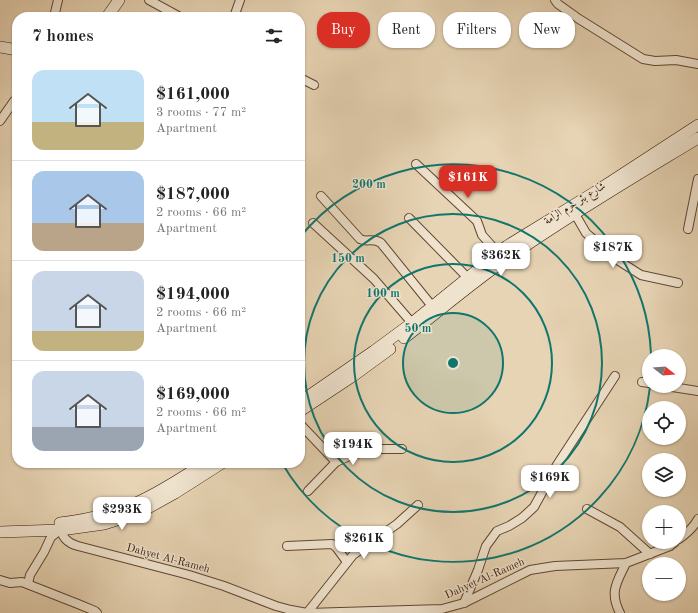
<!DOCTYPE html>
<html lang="en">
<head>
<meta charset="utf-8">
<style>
  body { margin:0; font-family:"Old Standard TT",Amiri,serif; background:#f2f2f2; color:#222; height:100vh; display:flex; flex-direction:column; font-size:15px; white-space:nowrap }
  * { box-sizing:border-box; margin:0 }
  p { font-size:13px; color:#767676 }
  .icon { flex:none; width:22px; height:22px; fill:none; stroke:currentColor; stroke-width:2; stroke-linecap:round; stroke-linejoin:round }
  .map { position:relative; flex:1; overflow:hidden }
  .sheet { position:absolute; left:12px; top:12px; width:293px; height:456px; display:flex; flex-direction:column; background:#fff; border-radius:16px; box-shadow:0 1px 3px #0004 }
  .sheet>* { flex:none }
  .banner { position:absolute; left:317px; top:12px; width:321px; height:36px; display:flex; gap:8px }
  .needle { width:26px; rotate:107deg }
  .controls { position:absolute; left:642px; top:349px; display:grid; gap:8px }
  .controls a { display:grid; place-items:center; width:44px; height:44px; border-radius:50%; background:#fff; box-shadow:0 1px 3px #0004; font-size:20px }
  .price { position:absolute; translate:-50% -34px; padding:0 9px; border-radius:8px; background:#fff; color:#222; font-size:13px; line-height:26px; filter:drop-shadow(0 1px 2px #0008) }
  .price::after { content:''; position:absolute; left:50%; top:24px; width:12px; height:9px; margin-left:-6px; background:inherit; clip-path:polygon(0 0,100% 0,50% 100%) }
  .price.current { background:#d93025; color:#fff }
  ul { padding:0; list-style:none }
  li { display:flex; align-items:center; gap:12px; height:100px; padding:0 20px }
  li+li { border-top:1px solid #e0e0e0 }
  li span { display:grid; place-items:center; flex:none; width:112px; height:80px; border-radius:12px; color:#555 }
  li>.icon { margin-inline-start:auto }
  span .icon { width:48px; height:48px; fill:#fffc; stroke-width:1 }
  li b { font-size:17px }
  h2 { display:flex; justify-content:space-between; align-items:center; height:48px; padding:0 20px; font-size:17px }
  .chip { padding:0 14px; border-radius:16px; background:#fff; box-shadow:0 1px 3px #0004; font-size:14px; line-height:36px }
  .chip.current { background:#d93025; color:#fff }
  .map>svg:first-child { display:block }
</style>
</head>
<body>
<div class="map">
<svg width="698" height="613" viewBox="0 0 698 613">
  <rect width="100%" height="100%" fill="#e7d4b4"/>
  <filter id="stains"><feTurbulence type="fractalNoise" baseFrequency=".005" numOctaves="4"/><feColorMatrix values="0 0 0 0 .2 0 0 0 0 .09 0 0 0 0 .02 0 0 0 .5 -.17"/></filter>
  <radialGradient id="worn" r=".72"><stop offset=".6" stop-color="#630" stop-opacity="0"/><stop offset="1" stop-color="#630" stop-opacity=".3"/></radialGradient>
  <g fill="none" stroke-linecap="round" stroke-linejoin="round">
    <defs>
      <g id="street">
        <path d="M149,0L180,17"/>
        <path d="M555,0L558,4L579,19L643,59L655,61L676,60L698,64"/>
        <path d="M54,17L58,0"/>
        <path d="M234,17L240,0"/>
        <path d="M300,78L314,85"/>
        <path d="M0,121L14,101L17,100"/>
        <path d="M416,164L477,221L482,235L498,253"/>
        <path d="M321,196L360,239C368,243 373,237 381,243L432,306"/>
        <path d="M575,214L586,233L619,261L641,275L678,283"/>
        <path d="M409,218L467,277"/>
        <path d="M313,223L374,279L412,323"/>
        <path d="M688,229L698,179"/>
        <path d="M642,382L649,383"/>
        <path d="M666,386L698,391"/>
        <path d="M300,424L336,462"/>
        <path d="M308,491L336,462L354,454L380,449H402"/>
        <path d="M587,509L620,527L650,554"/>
        <path d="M59,526C62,537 67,543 78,546L189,575L224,586L276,606L291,610L307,613L442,609L464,603L530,570L555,566L626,563L670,546L675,542"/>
        <path d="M679,539C686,534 694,527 698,519"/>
        <path d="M287,546L332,544L336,547L347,562"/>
        <path d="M0,580L10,583L22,582L78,604L95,611L97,613"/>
        <path d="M28,584L30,575L44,552L51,537L60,530"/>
        <path d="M464,603L478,570L486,546L497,531L509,526L522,518L534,507L557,465L615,376"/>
        <path d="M307,613L353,555L397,524L418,505"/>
        <path d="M620,613C609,592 617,582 626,563"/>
      </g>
      <g id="secondary">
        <path d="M107,17L119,0"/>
        <path d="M0,47L17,50"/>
        <path d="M404,338C441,310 476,279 515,253C574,212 637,175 698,138"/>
        <path d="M300,402L374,351L412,323L507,246L595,192L698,125"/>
        <path d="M300,411L353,376L390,349"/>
        <path d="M60,523C86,520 112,514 136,503C161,492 183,477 205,463"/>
        <path d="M0,532L61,530L104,524L139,513L175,493L222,463"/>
      </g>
    </defs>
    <use href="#street" stroke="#614732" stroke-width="10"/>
    <use href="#secondary" stroke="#341807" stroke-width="12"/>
    <use href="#street" stroke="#efe3ce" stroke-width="8"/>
    <use href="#secondary" stroke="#efe3ce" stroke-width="11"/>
  </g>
  <circle cx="453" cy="363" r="50" fill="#0f766e" fill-opacity=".12"/>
  <g fill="none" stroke="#0f766e" stroke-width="2">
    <circle cx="453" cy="363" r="50"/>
    <circle cx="453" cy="363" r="99"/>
    <circle cx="453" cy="363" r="149"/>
    <path d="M650 387A198 198 0 0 1 282 463M300 237A198 198 0 0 1 651 354"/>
  </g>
  <g text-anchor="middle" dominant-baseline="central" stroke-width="3" stroke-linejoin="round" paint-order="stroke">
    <g font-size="11" fill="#341807" stroke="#efe3ce">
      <text transform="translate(575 204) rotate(-32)">شارع بئر حرم الرامة</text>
      <text transform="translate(168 559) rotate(15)">Dahyet Al-Rameh</text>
      <text transform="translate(485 579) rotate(-24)">Dahyet Al-Rameh</text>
    </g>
  </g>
  <circle cx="453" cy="363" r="6" fill="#0f766e" stroke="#efe3ce" stroke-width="2"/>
  <g font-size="12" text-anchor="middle" font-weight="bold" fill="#0f766e" stroke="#efe3ce" stroke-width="3" stroke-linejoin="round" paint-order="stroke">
    <text x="369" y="188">200 m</text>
    <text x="348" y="262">150 m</text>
    <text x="383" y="297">100 m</text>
    <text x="418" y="332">50 m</text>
  </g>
  <rect width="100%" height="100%" filter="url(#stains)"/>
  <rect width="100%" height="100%" fill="url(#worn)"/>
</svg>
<div class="controls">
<a><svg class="needle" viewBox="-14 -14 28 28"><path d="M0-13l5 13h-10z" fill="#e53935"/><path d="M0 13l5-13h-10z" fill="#767676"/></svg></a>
<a><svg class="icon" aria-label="locate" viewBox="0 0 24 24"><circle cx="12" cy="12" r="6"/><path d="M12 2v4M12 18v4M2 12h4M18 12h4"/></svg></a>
<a><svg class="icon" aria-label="layers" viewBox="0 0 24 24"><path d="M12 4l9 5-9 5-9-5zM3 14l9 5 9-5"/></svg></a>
<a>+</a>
<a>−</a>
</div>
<b class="price current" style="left:468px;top:199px">$161K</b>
<b class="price" style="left:613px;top:269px">$187K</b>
<b class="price" style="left:501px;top:277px">$362K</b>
<b class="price" style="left:353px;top:466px">$194K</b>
<b class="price" style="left:550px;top:499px">$169K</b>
<b class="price" style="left:122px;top:531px">$293K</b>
<b class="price" style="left:364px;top:560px">$261K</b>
<div class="banner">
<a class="chip current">Buy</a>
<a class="chip">Rent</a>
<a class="chip">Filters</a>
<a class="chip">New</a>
</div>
<section class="sheet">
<h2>7 homes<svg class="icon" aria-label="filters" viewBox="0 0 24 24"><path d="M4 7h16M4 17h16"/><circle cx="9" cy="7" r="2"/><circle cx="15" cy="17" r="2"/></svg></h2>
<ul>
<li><span style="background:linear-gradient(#bfe0f5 65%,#c2b280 0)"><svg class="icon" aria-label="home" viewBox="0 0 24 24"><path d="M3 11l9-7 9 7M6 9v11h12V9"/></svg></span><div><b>$161,000</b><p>3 rooms · 77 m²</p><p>Apartment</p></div></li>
<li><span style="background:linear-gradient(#a9c7e8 65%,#b9a48a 0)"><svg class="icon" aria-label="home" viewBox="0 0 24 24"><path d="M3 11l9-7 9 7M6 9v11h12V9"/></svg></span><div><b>$187,000</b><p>2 rooms · 66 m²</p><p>Apartment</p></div></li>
<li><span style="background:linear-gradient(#c9d6e8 75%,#c2b280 0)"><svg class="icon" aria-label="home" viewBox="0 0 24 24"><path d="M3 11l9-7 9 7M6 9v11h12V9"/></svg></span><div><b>$194,000</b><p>2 rooms · 66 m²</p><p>Apartment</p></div></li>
<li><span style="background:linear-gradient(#c9d6e8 70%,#9aa5b1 0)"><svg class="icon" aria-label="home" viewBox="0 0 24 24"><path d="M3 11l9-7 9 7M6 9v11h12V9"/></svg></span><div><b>$169,000</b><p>2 rooms · 66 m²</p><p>Apartment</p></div></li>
</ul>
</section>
</div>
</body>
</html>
